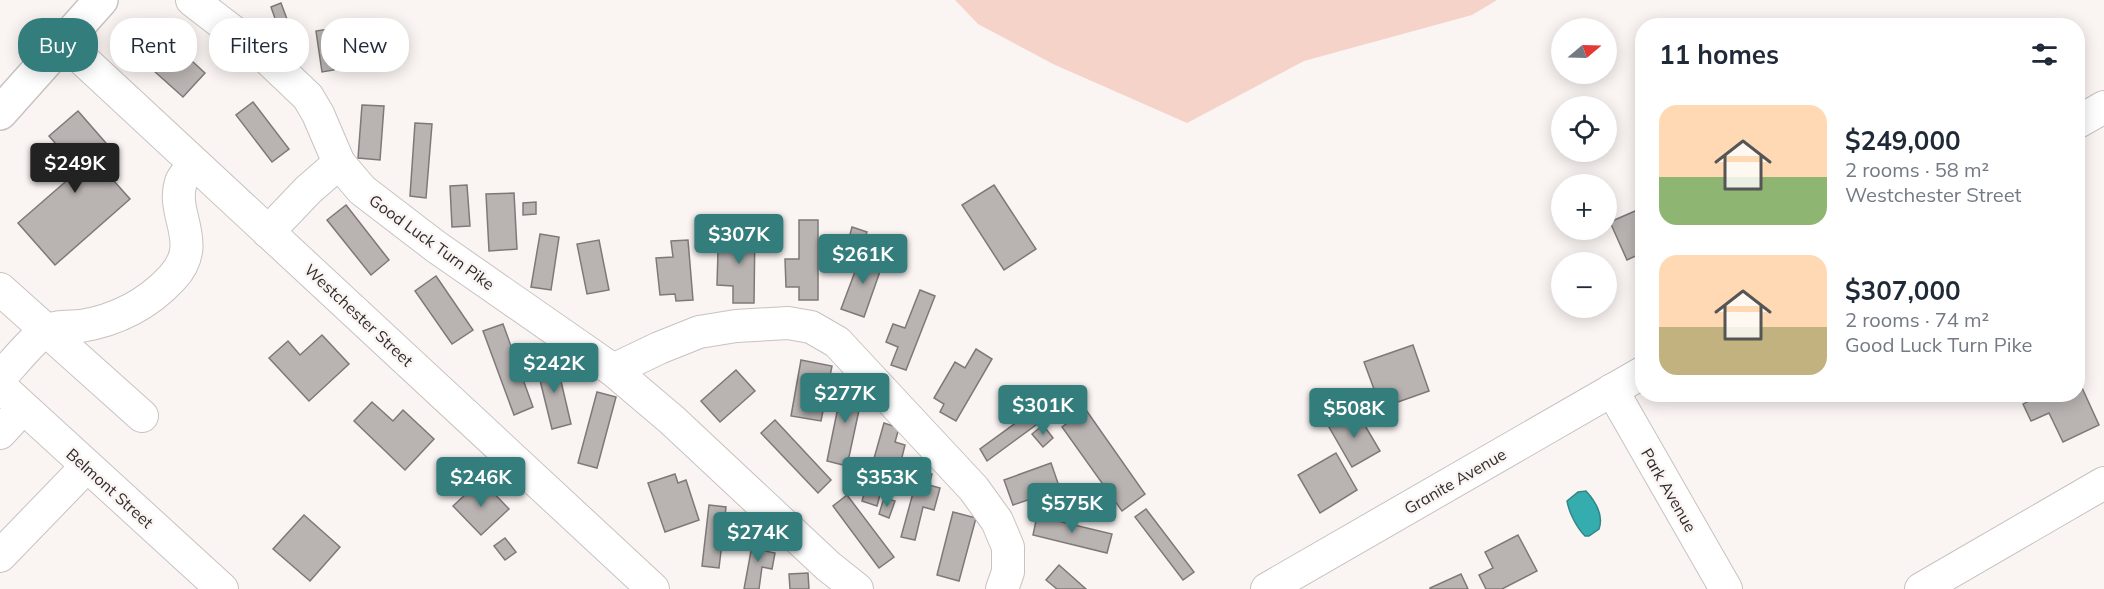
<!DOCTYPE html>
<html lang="en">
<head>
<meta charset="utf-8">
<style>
  body { margin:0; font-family:Mulish,sans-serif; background:#f6f6f7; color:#1f2937; height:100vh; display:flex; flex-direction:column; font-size:22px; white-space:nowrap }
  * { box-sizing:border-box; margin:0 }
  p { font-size:20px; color:#747a83 }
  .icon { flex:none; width:33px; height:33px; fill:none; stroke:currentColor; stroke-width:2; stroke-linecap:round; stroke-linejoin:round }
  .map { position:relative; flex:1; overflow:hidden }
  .details { position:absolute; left:1635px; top:18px; width:450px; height:384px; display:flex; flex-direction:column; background:#fff; border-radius:24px; box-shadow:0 3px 15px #0003 }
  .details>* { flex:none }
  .top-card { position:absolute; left:18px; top:18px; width:570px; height:54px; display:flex; gap:12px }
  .needle { width:39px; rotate:71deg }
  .fabs { position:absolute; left:1551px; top:18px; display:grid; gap:12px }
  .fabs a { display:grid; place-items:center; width:66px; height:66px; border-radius:50%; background:#fff; box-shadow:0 3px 15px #0003; font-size:30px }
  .price { position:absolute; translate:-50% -51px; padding:0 14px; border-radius:6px; background:#347d7d; color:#fff; font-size:20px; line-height:39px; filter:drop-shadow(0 2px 3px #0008) }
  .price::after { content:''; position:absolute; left:50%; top:36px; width:18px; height:14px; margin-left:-9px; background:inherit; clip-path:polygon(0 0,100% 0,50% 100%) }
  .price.current { background:#222; color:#fff }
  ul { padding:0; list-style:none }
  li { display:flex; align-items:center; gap:18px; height:150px; padding:0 24px }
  li span { display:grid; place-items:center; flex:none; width:168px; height:120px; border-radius:18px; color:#555 }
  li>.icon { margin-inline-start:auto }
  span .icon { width:72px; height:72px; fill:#fffc; stroke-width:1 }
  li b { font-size:26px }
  h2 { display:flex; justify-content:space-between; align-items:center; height:72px; padding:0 24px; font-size:26px }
  .chip { padding:0 21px; border-radius:24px; background:#fff; box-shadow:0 3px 15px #0003; font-size:21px; line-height:54px }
  .chip.current { background:#347d7d; color:#fff }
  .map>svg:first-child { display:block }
</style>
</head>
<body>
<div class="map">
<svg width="2104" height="589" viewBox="0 0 2104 589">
  <rect width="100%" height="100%" fill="#faf4f2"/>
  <path fill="#f6d3c9" d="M955,0H1497L1472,15L1304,61L1187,123L1053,64L978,24Z"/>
  <path fill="#35adae" stroke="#338687" stroke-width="1.5" d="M1586,491C1596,502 1604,515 1599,529L1589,536H1585C1577,528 1569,513 1567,501L1578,492Z"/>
  <g fill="#b9b4b2" stroke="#7e7978" stroke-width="1.5">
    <path d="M281,3L297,46L286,50L271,7Z"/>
    <path d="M156,28L205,73L183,97L134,53Z"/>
    <path d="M328,29L334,70L322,72L316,31Z"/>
    <path d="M253,102L289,149L272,162L236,115Z"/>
    <path d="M362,105L384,106L380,160L358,158Z"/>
    <path d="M78,111L112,150L97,162L130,199L55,265L18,223L79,170L49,136Z"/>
    <path d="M415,123L432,124L426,198L410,196Z"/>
    <path d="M467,185L470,226L452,227L450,186Z"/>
    <path d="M994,185L1036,249L1004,270L962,205Z"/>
    <path d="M514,193L517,249L489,251L486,194Z"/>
    <path d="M536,202V214L523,215V203Z"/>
    <path d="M346,205L389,260L371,275L327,220Z"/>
    <path d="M1642,208V253L1627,260L1610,222Z"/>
    <path d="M799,220H818V300H799V287H786L785,259H799Z"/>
    <path d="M734,225H755L754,303H733V286L717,285L718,251H734Z"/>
    <rect x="718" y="226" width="13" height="13"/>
    <path d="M852,227L867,232L863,243L849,238Z"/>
    <path d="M540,234L559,237L551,290L531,287Z"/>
    <path d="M599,240L609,290L587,294L577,244Z"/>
    <path d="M688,240L693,300L676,301L675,294L660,295L656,258L673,257L671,241Z"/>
    <path d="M862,253L884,260L864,317L841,309Z"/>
    <path d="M436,276L473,330L452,344L415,291Z"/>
    <path d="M920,290L935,296L906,370L891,365L898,347L886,342L893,324L905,328Z"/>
    <path d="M503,324L533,407L514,415L483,331Z"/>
    <path d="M322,335L349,364L309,401L269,358L288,341L300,355Z"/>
    <path d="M1413,345L1429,391L1381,408L1364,362Z"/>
    <path d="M976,349L992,359L956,421L940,412L944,404L934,398L955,362L965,368Z"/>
    <path d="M556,360L571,424L552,429L536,364Z"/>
    <path d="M801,360L832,366L821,421L791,416Z"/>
    <path d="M736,370L755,391L720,422L701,401Z"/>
    <path d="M2078,379L2099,425L2063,442L2049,413L2031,421L2023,404L2043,394H2078Z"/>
    <path d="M843,383L864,387L847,466L827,461Z"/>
    <path d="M597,392L616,397L597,468L578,463Z"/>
    <path d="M1883,394H1905L1884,398Z"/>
    <path d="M372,402L393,421L403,410L434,439L405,470L354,421Z"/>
    <path d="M1086,410L1145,494L1122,511L1062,427Z"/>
    <path d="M1032,411L1040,422L987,461L980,449Z"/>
    <path d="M1357,412L1380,451L1352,467L1329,427Z"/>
    <path d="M775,420L831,480L818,493L761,433Z"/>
    <path d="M884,423L899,428L895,442L905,445L901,461L890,458L877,506L862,501Z"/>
    <path d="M1043,425L1053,438L1043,447L1032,434Z"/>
    <path d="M1336,453L1357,490L1320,513L1298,475Z"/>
    <path d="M1051,463L1060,489L1013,505L1004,480Z"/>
    <path d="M919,471L932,474L929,485L940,488L934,510L923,507L915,540L901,537Z"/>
    <path d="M675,474L678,483L686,480L699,520L665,532L648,483Z"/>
    <path d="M481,480L509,509L481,535L453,506Z"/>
    <path d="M847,495L894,557L879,568L833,506Z"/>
    <path d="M884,498L895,501L889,518L879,514Z"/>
    <path d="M709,505L726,507L724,526L729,527L728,535L723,534L719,568L702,566Z"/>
    <path d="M1146,509L1194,572L1183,580L1135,517Z"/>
    <path d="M953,512L976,518L959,581L937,575Z"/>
    <path d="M304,515L340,547L310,581L273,549Z"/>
    <path d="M1037,516L1112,534L1107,553L1033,535Z"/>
    <path d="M754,535L767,538L765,551L775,553L772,569L762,567L759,589H744Z"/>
    <path d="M1518,535L1537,571L1502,589H1486L1479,575L1493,568L1485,552Z"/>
    <path d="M505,538L516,552L505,560L494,546Z"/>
    <path d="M1059,565L1086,589H1057L1046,580Z"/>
    <path d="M808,573L809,589H790L789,574Z"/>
    <path d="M1461,574L1468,589H1430V588Z"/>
  </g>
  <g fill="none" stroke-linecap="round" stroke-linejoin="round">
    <defs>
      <g id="minor">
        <path d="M192,0L266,57L308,97L318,114L339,163L362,190L435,246L613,370L672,420L828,566L857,589"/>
        <path d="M64,42L653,589"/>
        <path d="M2078,122L2104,107"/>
        <path d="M268,232L308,190L339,163"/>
        <path d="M0,289L142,416"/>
        <path d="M613,370L659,348L699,332L736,326L788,323L811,327L837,342L974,489L997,521L1008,547V572L1002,589"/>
        <path d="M0,378C11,366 33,339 45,331C53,326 71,327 81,326C117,320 147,305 172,278C205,243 170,215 181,182C183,176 191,169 195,164"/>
        <path d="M0,386L222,589"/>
        <path d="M1612,390L1726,589"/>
        <path d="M0,433L23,408"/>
        <path d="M0,556L86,467"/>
        <path d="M1267,589L1642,373"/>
        <path d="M1921,589L2104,483"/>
      </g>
      <path id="major" d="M0,113L101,0"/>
    </defs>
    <use href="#minor" stroke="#c8c2c1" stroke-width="34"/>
    <use href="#major" stroke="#c8c2c1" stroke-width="36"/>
    <use href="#minor" stroke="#fff" stroke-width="32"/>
    <use href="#major" stroke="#fff" stroke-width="33"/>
  </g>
  <g text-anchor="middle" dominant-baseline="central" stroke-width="5" stroke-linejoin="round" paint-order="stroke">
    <g font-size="16" fill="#2f2c2c" stroke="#faf4f2">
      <text transform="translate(432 242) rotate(36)">Good Luck Turn Pike</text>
      <text transform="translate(359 315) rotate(43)">Westchester Street</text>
      <text transform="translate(1455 481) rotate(-30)">Granite Avenue</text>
      <text transform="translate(110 488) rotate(42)">Belmont Street</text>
      <text transform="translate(1669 490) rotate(60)">Park Avenue</text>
    </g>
  </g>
</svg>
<div class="fabs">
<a><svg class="needle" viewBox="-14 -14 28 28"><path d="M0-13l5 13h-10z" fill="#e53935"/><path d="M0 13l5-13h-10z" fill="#747a83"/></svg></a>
<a><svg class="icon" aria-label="locate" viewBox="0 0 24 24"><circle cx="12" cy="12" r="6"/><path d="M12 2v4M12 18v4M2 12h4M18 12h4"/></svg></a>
<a>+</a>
<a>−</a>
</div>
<b class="price current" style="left:75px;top:194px">$249K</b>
<b class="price" style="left:739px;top:265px">$307K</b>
<b class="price" style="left:863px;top:285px">$261K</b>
<b class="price" style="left:554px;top:394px">$242K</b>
<b class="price" style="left:845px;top:424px">$277K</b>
<b class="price" style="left:1043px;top:436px">$301K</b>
<b class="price" style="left:1354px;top:439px">$508K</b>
<b class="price" style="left:481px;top:508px">$246K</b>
<b class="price" style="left:887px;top:508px">$353K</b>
<b class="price" style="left:1072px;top:534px">$575K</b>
<b class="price" style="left:758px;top:563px">$274K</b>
<div class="top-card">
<a class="chip current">Buy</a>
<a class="chip">Rent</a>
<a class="chip">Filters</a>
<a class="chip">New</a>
</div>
<section class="details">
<h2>11 homes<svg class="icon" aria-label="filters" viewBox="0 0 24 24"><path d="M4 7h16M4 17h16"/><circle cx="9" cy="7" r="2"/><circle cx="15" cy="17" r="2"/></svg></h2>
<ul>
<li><span style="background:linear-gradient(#ffd9b3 60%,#8fb573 0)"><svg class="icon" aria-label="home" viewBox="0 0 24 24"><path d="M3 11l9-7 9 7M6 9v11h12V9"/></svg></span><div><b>$249,000</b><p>2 rooms · 58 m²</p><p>Westchester Street</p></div></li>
<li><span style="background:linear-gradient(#ffd9b3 60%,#c2b280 0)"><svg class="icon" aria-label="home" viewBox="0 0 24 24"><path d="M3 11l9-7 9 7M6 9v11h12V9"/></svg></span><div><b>$307,000</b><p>2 rooms · 74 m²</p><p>Good Luck Turn Pike</p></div></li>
</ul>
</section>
</div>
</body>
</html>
